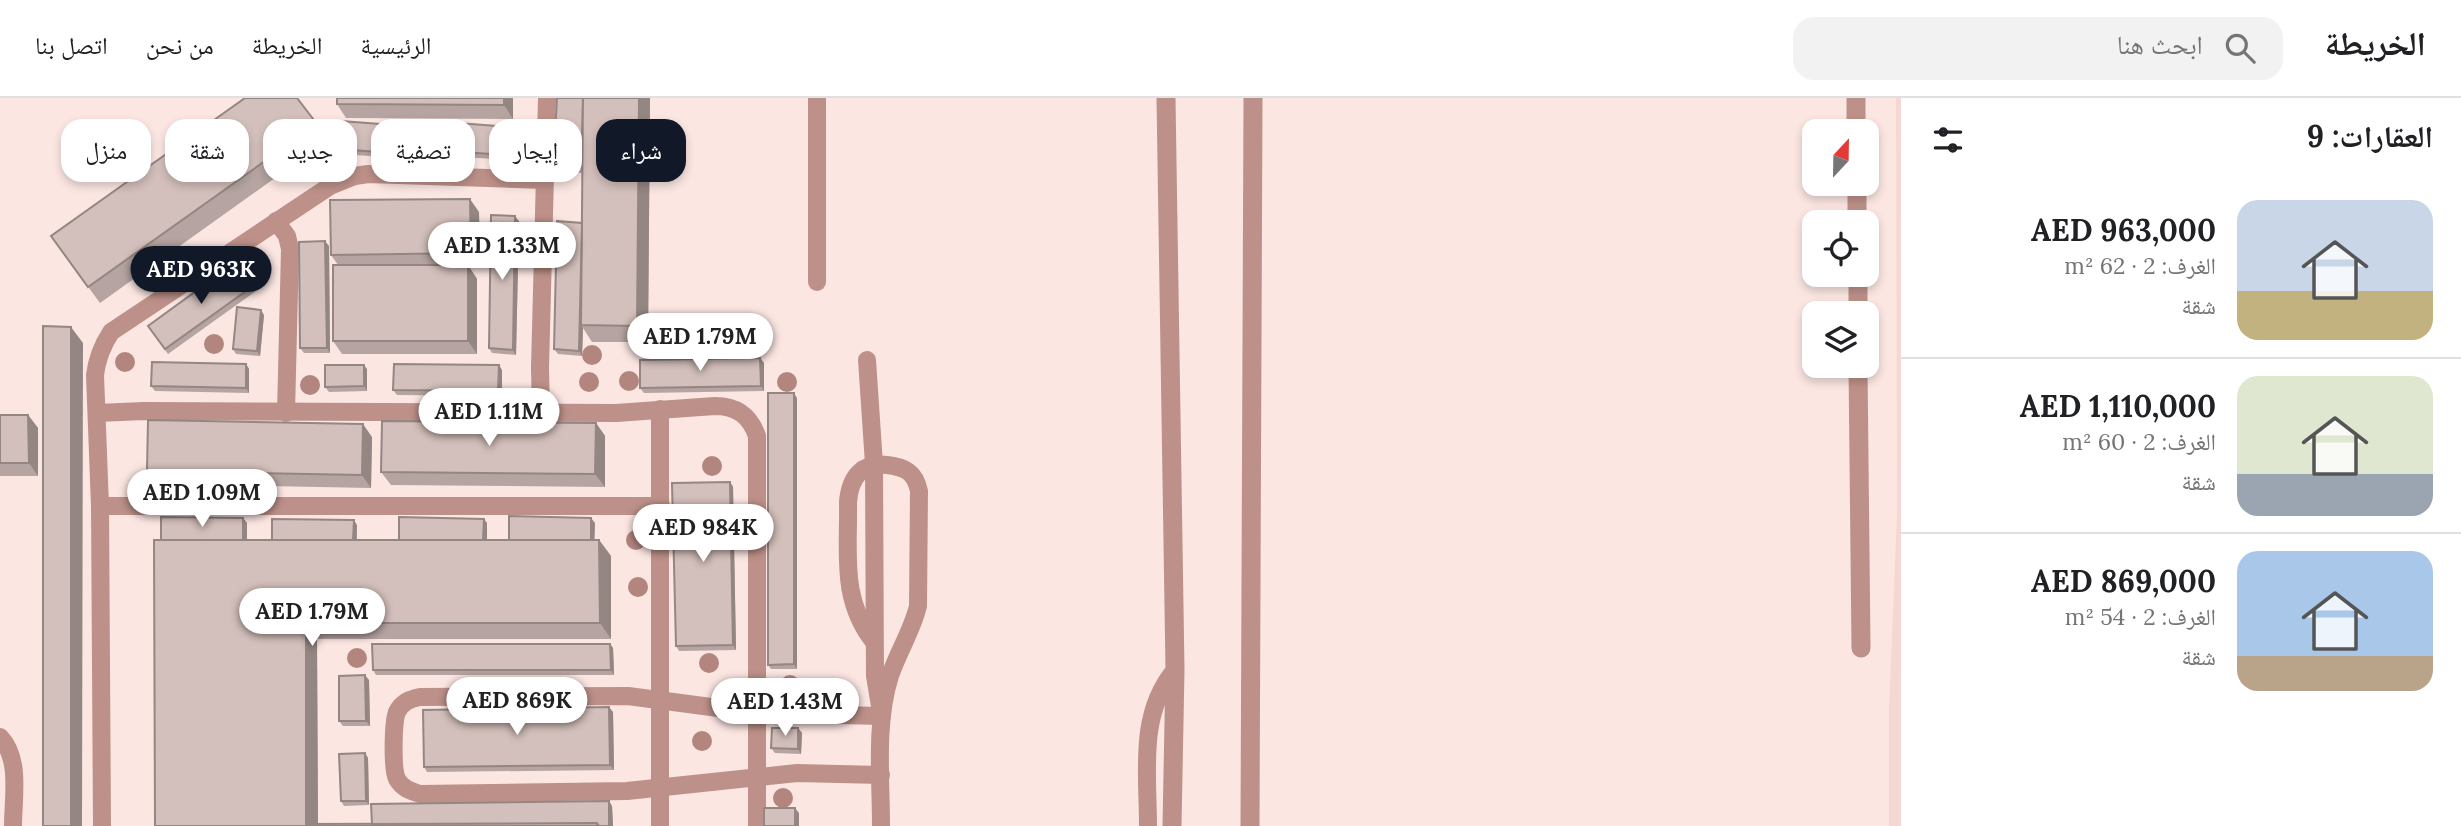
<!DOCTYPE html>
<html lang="ar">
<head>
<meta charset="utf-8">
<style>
  body { margin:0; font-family:Lora,"Noto Naskh Arabic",serif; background:#f2f2f2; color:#202124; direction:rtl; height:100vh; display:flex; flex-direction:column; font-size:26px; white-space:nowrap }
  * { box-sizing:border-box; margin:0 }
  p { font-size:23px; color:#757577 }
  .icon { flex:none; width:38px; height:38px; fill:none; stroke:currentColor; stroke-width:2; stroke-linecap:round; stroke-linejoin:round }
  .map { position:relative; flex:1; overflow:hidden; direction:ltr }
  .drawer { display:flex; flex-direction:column; background:#fff; width:560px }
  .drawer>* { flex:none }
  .guide { position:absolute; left:21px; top:21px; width:665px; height:63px; direction:rtl; display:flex; gap:14px }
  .needle { width:46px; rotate:22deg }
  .fabs { position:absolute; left:1802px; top:21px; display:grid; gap:14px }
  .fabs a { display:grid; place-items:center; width:77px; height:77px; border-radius:14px; background:#fff; box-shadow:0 4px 10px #0003; font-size:35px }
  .price { position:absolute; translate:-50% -60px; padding:0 16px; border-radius:24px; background:#fff; color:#222; font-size:23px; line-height:46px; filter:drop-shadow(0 2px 4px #0008) }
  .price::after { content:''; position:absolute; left:50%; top:42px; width:21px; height:16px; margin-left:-10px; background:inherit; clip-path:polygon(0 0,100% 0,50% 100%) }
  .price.active { background:#111827; color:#fff }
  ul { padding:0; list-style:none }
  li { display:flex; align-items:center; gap:21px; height:175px; padding:0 28px }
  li+li { border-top:2px solid #e0e0e0 }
  li span { display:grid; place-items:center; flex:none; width:196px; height:140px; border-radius:21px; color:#555 }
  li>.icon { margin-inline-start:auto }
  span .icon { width:84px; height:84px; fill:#fffc; stroke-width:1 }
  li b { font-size:30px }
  h2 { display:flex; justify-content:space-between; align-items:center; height:84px; padding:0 28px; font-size:30px }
  .pill { padding:0 24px; border-radius:21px; background:#fff; box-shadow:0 4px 10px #0003; font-size:24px; line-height:63px }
  .pill.active { background:#111827; color:#fff }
  header { display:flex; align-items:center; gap:42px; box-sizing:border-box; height:98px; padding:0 35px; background:#fff; border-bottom:2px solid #e0e0e0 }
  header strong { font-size:33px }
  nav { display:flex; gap:38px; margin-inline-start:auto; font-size:24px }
  .search { width:490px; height:63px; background:#f2f2f2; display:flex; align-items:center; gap:18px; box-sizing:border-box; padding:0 24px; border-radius:21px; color:#757577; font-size:26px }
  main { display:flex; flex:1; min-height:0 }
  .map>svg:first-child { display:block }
</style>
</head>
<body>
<header>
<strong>الخريطة</strong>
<div class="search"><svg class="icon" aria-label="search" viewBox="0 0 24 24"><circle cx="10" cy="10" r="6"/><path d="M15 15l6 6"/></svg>ابحث هنا</div>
<nav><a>الرئيسية</a><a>الخريطة</a><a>من نحن</a><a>اتصل بنا</a></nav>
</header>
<main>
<section class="drawer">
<h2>العقارات: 9<svg class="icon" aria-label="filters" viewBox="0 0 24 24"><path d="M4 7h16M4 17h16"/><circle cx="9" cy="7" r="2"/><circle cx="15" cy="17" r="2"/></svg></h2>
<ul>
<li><span style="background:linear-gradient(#c9d6e8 65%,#c2b280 0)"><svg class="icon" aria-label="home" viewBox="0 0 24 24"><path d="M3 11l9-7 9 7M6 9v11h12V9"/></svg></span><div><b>AED 963,000</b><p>الغرف: 2 · 62 m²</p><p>شقة</p></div></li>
<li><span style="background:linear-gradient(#dfe7d0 70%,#9aa5b1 0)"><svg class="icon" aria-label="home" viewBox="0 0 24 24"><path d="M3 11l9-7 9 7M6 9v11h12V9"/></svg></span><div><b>AED 1,110,000</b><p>الغرف: 2 · 60 m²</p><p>شقة</p></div></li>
<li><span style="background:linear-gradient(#a9c7e8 75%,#b9a48a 0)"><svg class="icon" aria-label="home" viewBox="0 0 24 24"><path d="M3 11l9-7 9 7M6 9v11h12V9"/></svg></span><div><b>AED 869,000</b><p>الغرف: 2 · 54 m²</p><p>شقة</p></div></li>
</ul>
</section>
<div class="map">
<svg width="1901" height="728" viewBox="0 0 1901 728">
  <rect width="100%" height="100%" fill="#fbe6e2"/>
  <path fill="#f5d8d3" d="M1896,0H1901V728H1889V609L1897,416Z"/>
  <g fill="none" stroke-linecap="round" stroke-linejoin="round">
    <g stroke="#bd9189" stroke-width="18">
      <path d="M276,123L287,138L290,151L286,315"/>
      <path d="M817,184V0"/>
      <path d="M867,262L874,366L875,578L880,608"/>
      <path d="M97,315L144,313L616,315L715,308C737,308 750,318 757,338V728"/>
      <path d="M541,315L540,270L547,0"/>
      <path d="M100,408H661"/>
      <path d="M874,544C840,501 849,455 848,404C850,379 862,364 887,367C905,369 915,374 919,393L918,508C912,533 898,554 890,578C875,625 881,679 881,728"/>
      <path d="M0,639C21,661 13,699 13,728"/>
      <path d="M881,677L797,675L627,693L420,696C410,693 402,690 397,681C392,671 393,624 397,614C402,604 410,601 420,599L628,598L756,615L882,618"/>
      <path d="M102,728L100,408L95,277C97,260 102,248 111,234L330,88L355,78L368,76L544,82"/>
      <path d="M660,728V311"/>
      <path d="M1148,728C1148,674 1138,616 1175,572"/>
    </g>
    <g stroke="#bd9189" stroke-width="19">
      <path d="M1166,0L1175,572L1172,728"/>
      <path d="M1856,0V33"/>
      <path d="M1857,86V124"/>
      <path d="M1858,177V215"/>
      <path d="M1858,268L1861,550"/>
      <path d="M1250,728L1253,0"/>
    </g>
  </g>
  <g fill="#b2857e">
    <circle cx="214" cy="246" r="10"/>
    <circle cx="592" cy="257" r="10"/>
    <circle cx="125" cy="264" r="10"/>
    <circle cx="629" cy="283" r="10"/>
    <circle cx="589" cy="284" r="10"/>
    <circle cx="787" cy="284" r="10"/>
    <circle cx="310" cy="287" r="10"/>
    <circle cx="712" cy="368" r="10"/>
    <circle cx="636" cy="442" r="10"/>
    <circle cx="638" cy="489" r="10"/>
    <circle cx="357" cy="560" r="10"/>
    <circle cx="709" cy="565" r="10"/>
    <circle cx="790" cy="587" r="10"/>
    <circle cx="702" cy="643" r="10"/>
    <circle cx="783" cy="700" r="10"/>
  </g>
  <g fill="#b5a4a1">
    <path d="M337,0H513V21L346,20L337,6Z"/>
    <path d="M557,0H650L648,244H592L583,230L582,258L558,256L554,251L582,125V75L556,74L553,69Z"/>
    <path d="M317,26L328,42L100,205L51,138Z"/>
    <path d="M406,28L410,33L408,61L343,56L339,51Z"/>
    <path d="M511,29L514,33L512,62L446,58L443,53Z"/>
    <path d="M479,114L480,169H469L477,181V256H342L333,243L338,167L331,157Z"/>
    <path d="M519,123L516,257L492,255L489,250Z"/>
    <path d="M329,148L330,255H304L300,250Z"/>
    <path d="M236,164L256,193L168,256L148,228Z"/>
    <path d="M264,217L260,258L236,256L233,251Z"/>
    <path d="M760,260L764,265V293L644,295L640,290Z"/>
    <path d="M246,266L249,271V295L155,293L151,288Z"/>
    <path d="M367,271V293L329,294L325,289Z"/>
    <path d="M502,272V298L397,297L393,292Z"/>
    <path d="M797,300V571H771L768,567Z"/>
    <path d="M0,317H28L38,330V378H0Z"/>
    <path d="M596,325L605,338V389L391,387L381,374Z"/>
    <path d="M372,339L371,390L156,386L147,373Z"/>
    <path d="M730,384L733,389L736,552L679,553L676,548Z"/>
    <path d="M243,420L247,425V442H272L357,427V442H399L487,425V442H509L595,425L594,442H599L611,458V541H317L318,726H372L609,703L612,708L613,728H155L161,442Z"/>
    <path d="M610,546L613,550L614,577H376L373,572Z"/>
    <path d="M369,582L370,628H343L339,623Z"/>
    <path d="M613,614L614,672L427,674L424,669Z"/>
    <path d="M798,630L802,635L801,656L775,655L771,650Z"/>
    <path d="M365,655L368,660L369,707L344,708L341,703Z"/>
  </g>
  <g fill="#948683">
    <path d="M504,0H513V21L504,7Z"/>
    <path d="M639,0H650L648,244L637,228Z"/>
    <path d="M406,28L410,33L408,61L405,56Z"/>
    <path d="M511,29L514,33L512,62L509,57Z"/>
    <path d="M470,101L479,114L480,169L471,155Z"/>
    <path d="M515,118L519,123L516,257L513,252Z"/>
    <path d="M582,125L581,227L583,230L582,258L579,253Z"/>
    <path d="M325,143L329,148L330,255L327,250Z"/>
    <path d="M468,167L477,181V256L468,243Z"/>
    <path d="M261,212L264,217L260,258L257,253Z"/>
    <path d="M71,229L83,245L82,728H71Z"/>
    <path d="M760,260L764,265V293L761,288Z"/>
    <path d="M246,266L249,271V295L246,290Z"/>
    <path d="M364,267L367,271V293L364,288Z"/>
    <path d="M499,267L502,272V298L498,293Z"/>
    <path d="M794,295L797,300V571L794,566Z"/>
    <path d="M28,317L38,330V378L29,365Z"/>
    <path d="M596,325L605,338V389L595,376Z"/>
    <path d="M363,326L372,339L371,390L362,377Z"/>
    <path d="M730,384L733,389L736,552L733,547Z"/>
    <path d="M243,420L247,425V452L243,447Z"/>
    <path d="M591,420L595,425L594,454L591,449Z"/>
    <path d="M484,421L487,425V454L483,450Z"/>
    <path d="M354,422L357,427L356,455L353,451Z"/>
    <path d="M599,442L611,458V541L600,525Z"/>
    <path d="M306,525L317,541L318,728L306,726Z"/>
    <path d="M610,546L613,550L614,577L611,572Z"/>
    <path d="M365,577L369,582L370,628L366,623Z"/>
    <path d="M609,609L613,614L614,672L610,667Z"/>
    <path d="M798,630L802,635L801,656L798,651Z"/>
    <path d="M365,655L368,660L369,707L366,703Z"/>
    <path d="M609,703L612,708L613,728H609Z"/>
    <path d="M795,710L799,715V728H795Z"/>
  </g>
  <g fill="#d3bfbb" stroke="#948683" stroke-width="2">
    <path d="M245,0H297L317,26L88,189L51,138Z"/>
    <path d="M337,0H504V7L337,6Z"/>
    <path d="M557,0H583L581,70L553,69Z"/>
    <path d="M583,0H639L637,228L581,227Z"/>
    <path d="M341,23L406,28L405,56L339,51Z"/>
    <path d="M445,24L511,29L509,57L443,53Z"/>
    <path d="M470,101L471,155L331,157L330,102Z"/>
    <path d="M491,117L515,118L513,252L489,250Z"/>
    <path d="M557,123L582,125L579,253L554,251Z"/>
    <path d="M325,143L327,250H300L299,144Z"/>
    <path d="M236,164L253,188L165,251L148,228Z"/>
    <rect x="333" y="167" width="135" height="76"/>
    <path d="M237,209L261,212L257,253L233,251Z"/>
    <path d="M43,228L71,229V728H43Z"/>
    <path d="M760,260L761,288L640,290V262Z"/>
    <path d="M152,264L246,266V290L151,288Z"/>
    <path d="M394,266L499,267L498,293L393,292Z"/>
    <path d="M325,267H364V288L325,289Z"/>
    <path d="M768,295H794V566L768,567Z"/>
    <path d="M0,317H28L29,365H0Z"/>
    <path d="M148,322L363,326L362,377L147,373Z"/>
    <path d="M382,323L596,325L595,376L381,374Z"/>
    <path d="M730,384L733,547L676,548L672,385Z"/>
    <path d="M509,418L591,420V442H509Z"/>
    <path d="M161,419L243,420V442H161Z"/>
    <path d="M399,419L484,421L483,442H399Z"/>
    <path d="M272,421L354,422L353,442H272Z"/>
    <path d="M154,442H599L600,525H306V726L597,725V728H155Z"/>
    <path d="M372,546H610L611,572H373Z"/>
    <path d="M365,577L366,623H339V578Z"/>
    <path d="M609,609L610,667L424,669L423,612Z"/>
    <path d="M772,630H798V651L771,650Z"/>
    <path d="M365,655L366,703H341L339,656Z"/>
    <path d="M609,703V728H599L597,725L372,726L371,706Z"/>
    <rect x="764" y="710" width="31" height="18"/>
  </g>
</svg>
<div class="fabs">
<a><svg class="needle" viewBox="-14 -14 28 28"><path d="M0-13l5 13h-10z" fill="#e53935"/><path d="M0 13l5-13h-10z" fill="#757577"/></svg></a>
<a><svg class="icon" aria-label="locate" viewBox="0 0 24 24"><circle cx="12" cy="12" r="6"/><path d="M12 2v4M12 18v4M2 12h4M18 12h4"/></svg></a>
<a><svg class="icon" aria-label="layers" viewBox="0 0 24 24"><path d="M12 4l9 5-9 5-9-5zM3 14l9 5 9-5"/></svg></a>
</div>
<b class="price" style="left:502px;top:184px">AED 1.33M</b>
<b class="price active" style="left:201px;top:208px">AED 963K</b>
<b class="price" style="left:700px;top:275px">AED 1.79M</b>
<b class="price" style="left:489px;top:350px">AED 1.11M</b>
<b class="price" style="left:202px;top:431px">AED 1.09M</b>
<b class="price" style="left:703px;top:466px">AED 984K</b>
<b class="price" style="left:312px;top:550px">AED 1.79M</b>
<b class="price" style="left:517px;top:639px">AED 869K</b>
<b class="price" style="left:785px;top:640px">AED 1.43M</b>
<div class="guide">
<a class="pill active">شراء</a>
<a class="pill">إيجار</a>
<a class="pill">تصفية</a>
<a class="pill">جديد</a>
<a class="pill">شقة</a>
<a class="pill">منزل</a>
</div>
</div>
</main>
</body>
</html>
